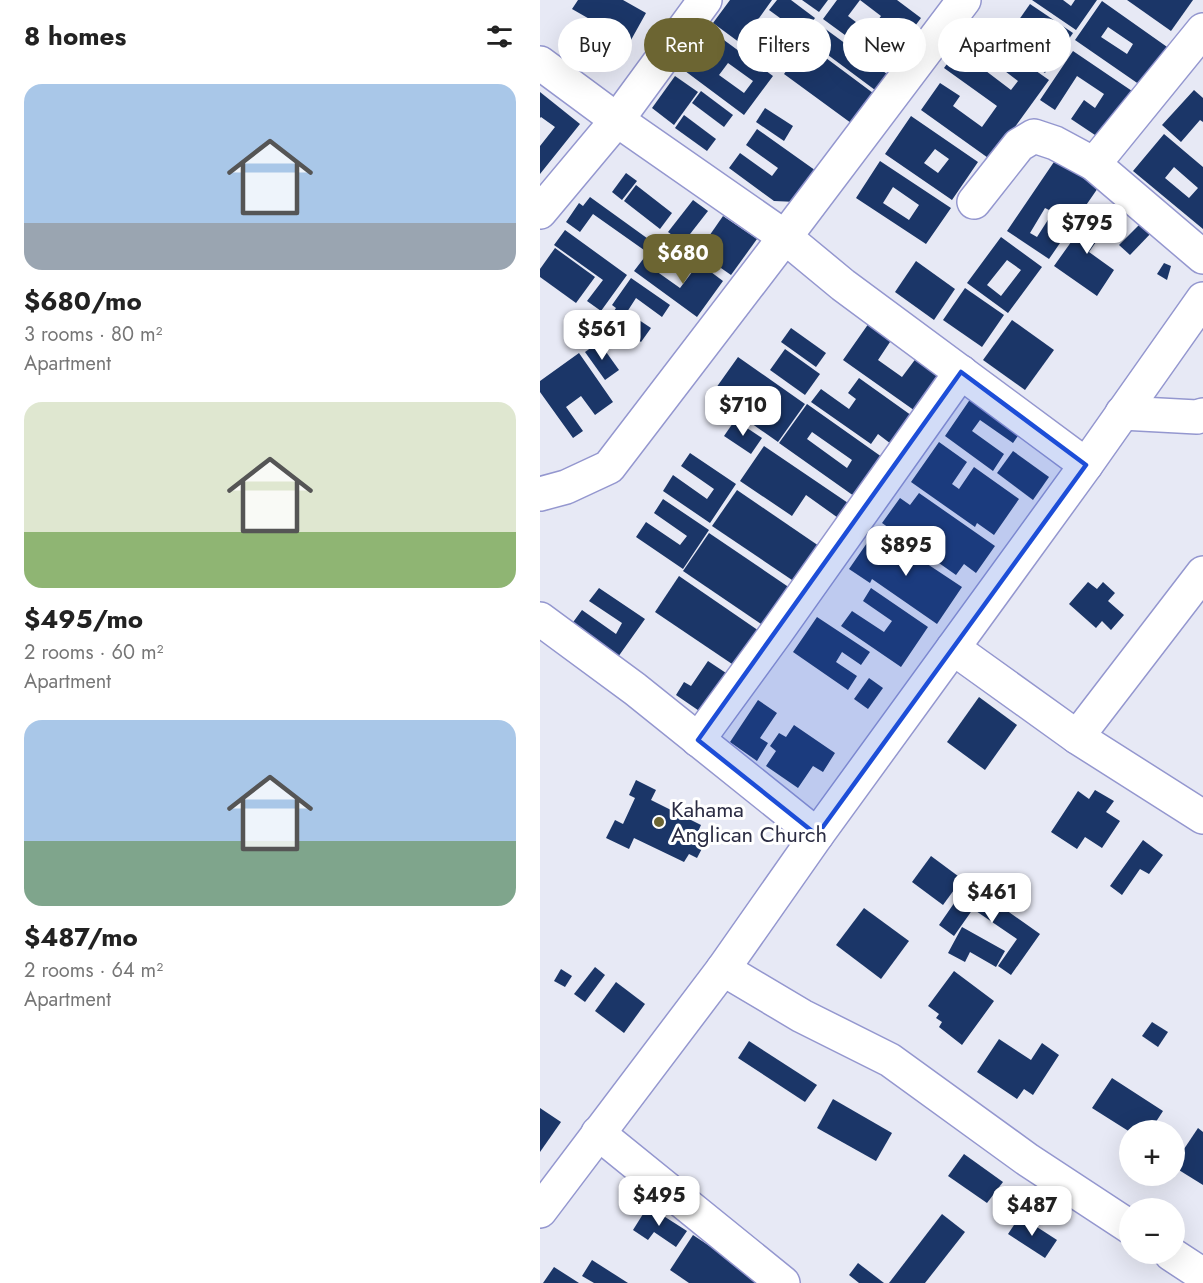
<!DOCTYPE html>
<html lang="en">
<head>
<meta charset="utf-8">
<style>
  body { margin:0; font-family:Jost,sans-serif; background:#f6f6f6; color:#222; height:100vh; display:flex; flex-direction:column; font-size:22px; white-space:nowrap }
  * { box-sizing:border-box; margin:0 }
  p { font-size:20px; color:#767676 }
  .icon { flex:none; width:33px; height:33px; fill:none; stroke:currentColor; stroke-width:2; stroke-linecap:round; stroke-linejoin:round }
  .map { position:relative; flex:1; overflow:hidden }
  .sheet { display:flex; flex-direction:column; background:#fff; width:540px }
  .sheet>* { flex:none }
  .guide { position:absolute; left:18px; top:18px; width:555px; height:54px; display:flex; gap:12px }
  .fabs { position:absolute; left:579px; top:1120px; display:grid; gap:12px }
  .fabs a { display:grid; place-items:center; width:66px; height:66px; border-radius:50%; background:#fff; box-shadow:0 6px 24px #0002; font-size:30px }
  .price { position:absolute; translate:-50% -51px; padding:0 14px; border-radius:12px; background:#fff; color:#222; font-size:20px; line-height:39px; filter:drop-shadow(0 2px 3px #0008) }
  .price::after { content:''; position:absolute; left:50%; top:36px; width:18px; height:14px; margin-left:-9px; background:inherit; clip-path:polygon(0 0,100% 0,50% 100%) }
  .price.active { background:#6c6532; color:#fff }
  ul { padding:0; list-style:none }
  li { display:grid; align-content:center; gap:12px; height:318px; padding:0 24px }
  li span { display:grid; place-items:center; height:186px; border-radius:18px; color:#555 }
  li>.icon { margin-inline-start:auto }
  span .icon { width:108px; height:108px; fill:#fffc; stroke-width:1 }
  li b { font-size:26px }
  h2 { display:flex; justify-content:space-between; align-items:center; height:72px; padding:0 24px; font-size:26px }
  .pill { padding:0 21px; border-radius:27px; background:#fff; box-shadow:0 6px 24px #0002; font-size:21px; line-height:54px }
  .pill.active { background:#6c6532; color:#fff }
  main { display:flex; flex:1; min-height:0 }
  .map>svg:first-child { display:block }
</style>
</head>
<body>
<main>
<section class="sheet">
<h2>8 homes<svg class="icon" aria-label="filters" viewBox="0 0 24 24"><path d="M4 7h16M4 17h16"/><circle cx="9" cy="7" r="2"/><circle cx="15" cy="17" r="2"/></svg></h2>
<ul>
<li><span style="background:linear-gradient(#a9c7e8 75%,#9aa5b1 0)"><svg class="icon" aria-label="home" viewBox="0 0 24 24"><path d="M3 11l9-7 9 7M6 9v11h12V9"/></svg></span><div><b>$680/mo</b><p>3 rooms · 80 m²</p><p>Apartment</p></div></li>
<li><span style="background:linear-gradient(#dfe7d0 70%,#8fb573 0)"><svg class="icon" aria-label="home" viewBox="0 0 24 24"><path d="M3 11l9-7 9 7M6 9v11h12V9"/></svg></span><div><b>$495/mo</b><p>2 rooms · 60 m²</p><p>Apartment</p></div></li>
<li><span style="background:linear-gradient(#a9c7e8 65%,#7fa58c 0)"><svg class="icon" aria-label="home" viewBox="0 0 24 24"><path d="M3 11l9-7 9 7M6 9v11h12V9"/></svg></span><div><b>$487/mo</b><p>2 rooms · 64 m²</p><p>Apartment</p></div></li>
</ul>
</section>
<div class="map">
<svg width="663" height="1283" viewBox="0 0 663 1283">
  <rect width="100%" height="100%" fill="#e7e9f5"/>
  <g fill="#1b3668" fill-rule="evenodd">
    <path d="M38,0H83L106,13L86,49L56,31L60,25L32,9Z"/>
    <path d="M190,0H232L209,32L233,50L251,26L229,10L237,0H251L275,18L237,70L173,23Z"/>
    <path d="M262,0H288L279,12Z"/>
    <path d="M297,0H357L381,18L346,65L283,19ZM320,0L341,16L329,32L308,16Z"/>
    <path d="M492,0H523L531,6L535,0H557L536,30Z"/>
    <path d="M587,0H653L631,31Z"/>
    <path d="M562,1L630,49L603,87L535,40ZM568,27L593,44L587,54L561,37Z"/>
    <path d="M490,4L533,33L505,73L462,44Z"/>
    <path d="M280,25L347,74L335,90L288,55L286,58L333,93L311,123L244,74Z"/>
    <path d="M434,27L509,80L451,160L381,110L400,83L420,96L413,106L442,127L457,106L404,68ZM453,62L478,81L471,90L446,71Z"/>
    <path d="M169,29L233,76L204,115L141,68ZM188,63L213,81L204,93L179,75Z"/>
    <path d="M533,51L592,91L561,139L531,119L544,100L555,108L564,94L537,76L515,110L500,100Z"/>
    <path d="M135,76L158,92L134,125L112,108Z"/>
    <path d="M654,90L663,98V122L660,120L641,142L622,125Z"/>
    <path d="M161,91L193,115L184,127L152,103Z"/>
    <path d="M0,92L40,124L0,174V146L15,127L1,117L0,118Z"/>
    <path d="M225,108L253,126L244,141L216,122Z"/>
    <path d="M144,115L176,139L167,151L135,128Z"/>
    <path d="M371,116L438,162L412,200L345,154ZM395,149L409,159L398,173L384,163Z"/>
    <path d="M217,129L279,173L257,202L234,201L189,168L200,153L232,176L238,168L206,145Z"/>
    <path d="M624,134L663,167V229L593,171ZM634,167L658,188L649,198L625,178Z"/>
    <path d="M518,156L560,185L509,259L467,231ZM505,208L513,212L497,237L490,233Z"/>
    <path d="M340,161L411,208L386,244L316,198ZM353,187L379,205L369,220L343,203Z"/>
    <path d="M86,173L97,181L82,200L72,192Z"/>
    <path d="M96,185L132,213L120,229L84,201Z"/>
    <path d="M50,197L111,241L104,250L53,214L40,232L26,222L39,203L43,206Z"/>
    <path d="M153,200L168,211L143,243L128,232Z"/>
    <path d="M556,207L572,219L549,252L574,270L557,296L514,266Z"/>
    <path d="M183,216L217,239L191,275L158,252Z"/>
    <path d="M604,220L614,230L590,255L579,245Z"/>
    <path d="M25,230L87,275L61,311L47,301L63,280L14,245Z"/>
    <path d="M461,237L502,267L468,313L427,283ZM467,260L481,270L461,296L447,285Z"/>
    <path d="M15,248L55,277L36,303L0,277V269Z"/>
    <path d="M107,254L121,264L116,271L140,288L159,263L183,281L157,317L94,271Z"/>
    <path d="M376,261L415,289L394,320L355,292Z"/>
    <path d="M624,263L631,266L627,280L617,274Z"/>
    <path d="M91,278L130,305L122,317L96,298L87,312L111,328L101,342L68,320L76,308L72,305Z"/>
    <path d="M425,288L464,315L442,347L403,320Z"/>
    <path d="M472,320L514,350L485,390L443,360Z"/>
    <path d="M329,323L352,339L338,360L362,377L377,357L404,377L378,413L303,360Z"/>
    <path d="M251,328L286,353L276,367L241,342Z"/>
    <path d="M59,342L79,370L65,380L45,352Z"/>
    <path d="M245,349L280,374L265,395L230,370Z"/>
    <path d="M39,353L73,402L55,415L41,396L26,407L43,431L33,438L0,392V381Z"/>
    <path d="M198,357L265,404L238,442L171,395ZM214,388L241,406L232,418L206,400Z"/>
    <path d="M319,378L375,418L355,447L338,434L331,444L271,402L281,389L309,409L316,399L308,393Z"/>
    <path d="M431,398L480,433L473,443L440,420L432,431L464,454L453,471L405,436Z"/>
    <path d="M267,404L349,462L321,501L239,443ZM272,432L312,460L307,468L267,439Z"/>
    <path d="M195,420L222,438L211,454L184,436Z"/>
    <path d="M399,442L427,462L412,484L419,489L434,467L479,499L454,535L437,523L435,527L371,482Z"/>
    <path d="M224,446L311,505L301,520L266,495L252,516L200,481Z"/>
    <path d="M473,451L509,477L493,500L457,473Z"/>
    <path d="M150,453L196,484L170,523L123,491L133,475L167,499L174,489L141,466Z"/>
    <path d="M197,490L279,546L255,582L172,526Z"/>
    <path d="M379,493L455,546L436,573L424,564L416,575L342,523L360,498L370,505Z"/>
    <path d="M123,499L169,530L143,569L96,537L106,522L140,545L147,536L114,513Z"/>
    <path d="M336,530L422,587L397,624L332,579L330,583L309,569Z"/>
    <path d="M169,533L250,588L224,626L143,571Z"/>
    <path d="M139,576L222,633L198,668L115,612Z"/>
    <path d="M548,582L557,589L563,582L575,593L568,601L584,615L571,630L562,621L556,628L529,604Z"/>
    <path d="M59,588L105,619L78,657L31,625L42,610L76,634L82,623L49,601Z"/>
    <path d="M331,588L388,627L361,667L301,626L312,611L344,632L352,621L323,601Z"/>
    <path d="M277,617L330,652L321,665L302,652L296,662L317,676L308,690L253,652Z"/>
    <path d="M168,661L195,679L168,717L136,695L144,682L151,686Z"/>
    <path d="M329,678L343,688L328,709L314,699Z"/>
    <path d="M439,697L477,725L445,770L407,742Z"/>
    <path d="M218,700L237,713L220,738L228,743L217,761L190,742Z"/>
    <path d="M254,725L295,753L283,772L273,766L258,788L226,766L236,751L230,746L239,733L246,737Z"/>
    <path d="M96,780L116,790L111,800L161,825L157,834L167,839L157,858L149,854L144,862L94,838L89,849L66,838L75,820L83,824L95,798L89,795Z"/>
    <path d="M555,790L574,801L566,812L580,821L562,848L545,837L537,849L511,832L538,791L549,799Z"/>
    <path d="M603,840L623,855L609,874L600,869L582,895L570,886Z"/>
    <path d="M391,856L422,879L403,905L372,882Z"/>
    <path d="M428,883L500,934L471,975L458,966L477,939L433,909L414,936L399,925Z"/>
    <path d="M324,908L369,941L341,979L296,945Z"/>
    <path d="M422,927L465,951L456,967L430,952L425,962L408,953Z"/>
    <path d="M55,967L65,975L45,1002L34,994Z"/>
    <path d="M21,969L32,976L25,987L14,981Z"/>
    <path d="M414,971L454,1001L422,1045L399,1027L402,1022L396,1018L399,1014L388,1006Z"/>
    <path d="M76,982L105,1004L84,1033L55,1011Z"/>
    <path d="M612,1022L628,1032L618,1047L602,1036Z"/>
    <path d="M459,1039L491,1060L502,1043L519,1055L493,1095L484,1089L477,1099L437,1072Z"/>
    <path d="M209,1041L277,1085L265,1102L198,1058Z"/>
    <path d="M572,1078L623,1111L610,1131H590V1132L552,1108Z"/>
    <path d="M293,1099L352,1133L336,1161L277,1128Z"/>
    <path d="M0,1108L21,1122L0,1152Z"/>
    <path d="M658,1128L663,1132V1185L634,1167V1164Z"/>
    <path d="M424,1154L463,1182L447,1203L408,1176Z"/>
    <path d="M108,1206L147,1231L136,1247L114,1232L108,1240L93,1230Z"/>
    <path d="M402,1214L425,1232L385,1283H349Z"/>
    <path d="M480,1216L517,1240L505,1258L468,1234Z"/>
    <path d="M153,1235L225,1283H149L130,1270Z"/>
    <path d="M52,1260L88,1283H54L42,1276Z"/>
    <path d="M318,1263L344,1283H319L309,1275Z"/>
    <path d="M14,1267L39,1283H3Z"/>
  </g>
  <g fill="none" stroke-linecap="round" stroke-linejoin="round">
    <defs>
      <g id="minor">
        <path d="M0,63L77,120L245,237L303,285L546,465"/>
        <path d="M554,164L663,30"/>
        <path d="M434,202L479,145L494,136L515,143L554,164L663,257"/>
        <path d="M0,212L77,120L165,0"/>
        <path d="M582,413L657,417L663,415"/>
        <path d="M0,494L26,487L69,467L245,237L424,0"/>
        <path d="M0,619L95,689L277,835"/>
        <path d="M413,648L537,737L663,817"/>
        <path d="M537,737L663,573"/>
        <path d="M158,740L236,633L421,372"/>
        <path d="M183,969L262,1016L350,1060L488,1160L590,1227"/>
        <path d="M58,1133L243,1283"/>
        <path d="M0,1211L183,969L277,835L546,465L663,299"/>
        <path d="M631,1254L663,1275"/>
      </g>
    </defs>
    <use href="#minor" stroke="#9497cf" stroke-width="36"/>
    <use href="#minor" stroke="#fff" stroke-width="33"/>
  </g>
  <path fill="#1d4ed8" fill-opacity="0.2" stroke="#1d4ed8" stroke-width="4.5" stroke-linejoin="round" d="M421,372L546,465L277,835L158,740Z"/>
  <circle fill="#6c6532" stroke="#fff" stroke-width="2" cx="119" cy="822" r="6"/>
  <g text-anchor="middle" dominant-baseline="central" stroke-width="6" stroke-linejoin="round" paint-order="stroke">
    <g font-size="22" fill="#2b2c43" stroke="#fff" text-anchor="start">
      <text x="131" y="809">Kahama<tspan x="131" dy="25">Anglican Church</tspan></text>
    </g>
  </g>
</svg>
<div class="fabs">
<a>+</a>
<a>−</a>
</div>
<b class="price" style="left:547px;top:255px">$795</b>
<b class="price active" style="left:143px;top:285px">$680</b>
<b class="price" style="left:62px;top:361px">$561</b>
<b class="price" style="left:203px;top:437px">$710</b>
<b class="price" style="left:366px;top:577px">$895</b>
<b class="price" style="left:452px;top:924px">$461</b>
<b class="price" style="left:119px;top:1227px">$495</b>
<b class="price" style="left:492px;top:1237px">$487</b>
<div class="guide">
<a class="pill">Buy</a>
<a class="pill active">Rent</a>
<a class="pill">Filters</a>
<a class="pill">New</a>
<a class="pill">Apartment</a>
</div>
</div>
</main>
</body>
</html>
